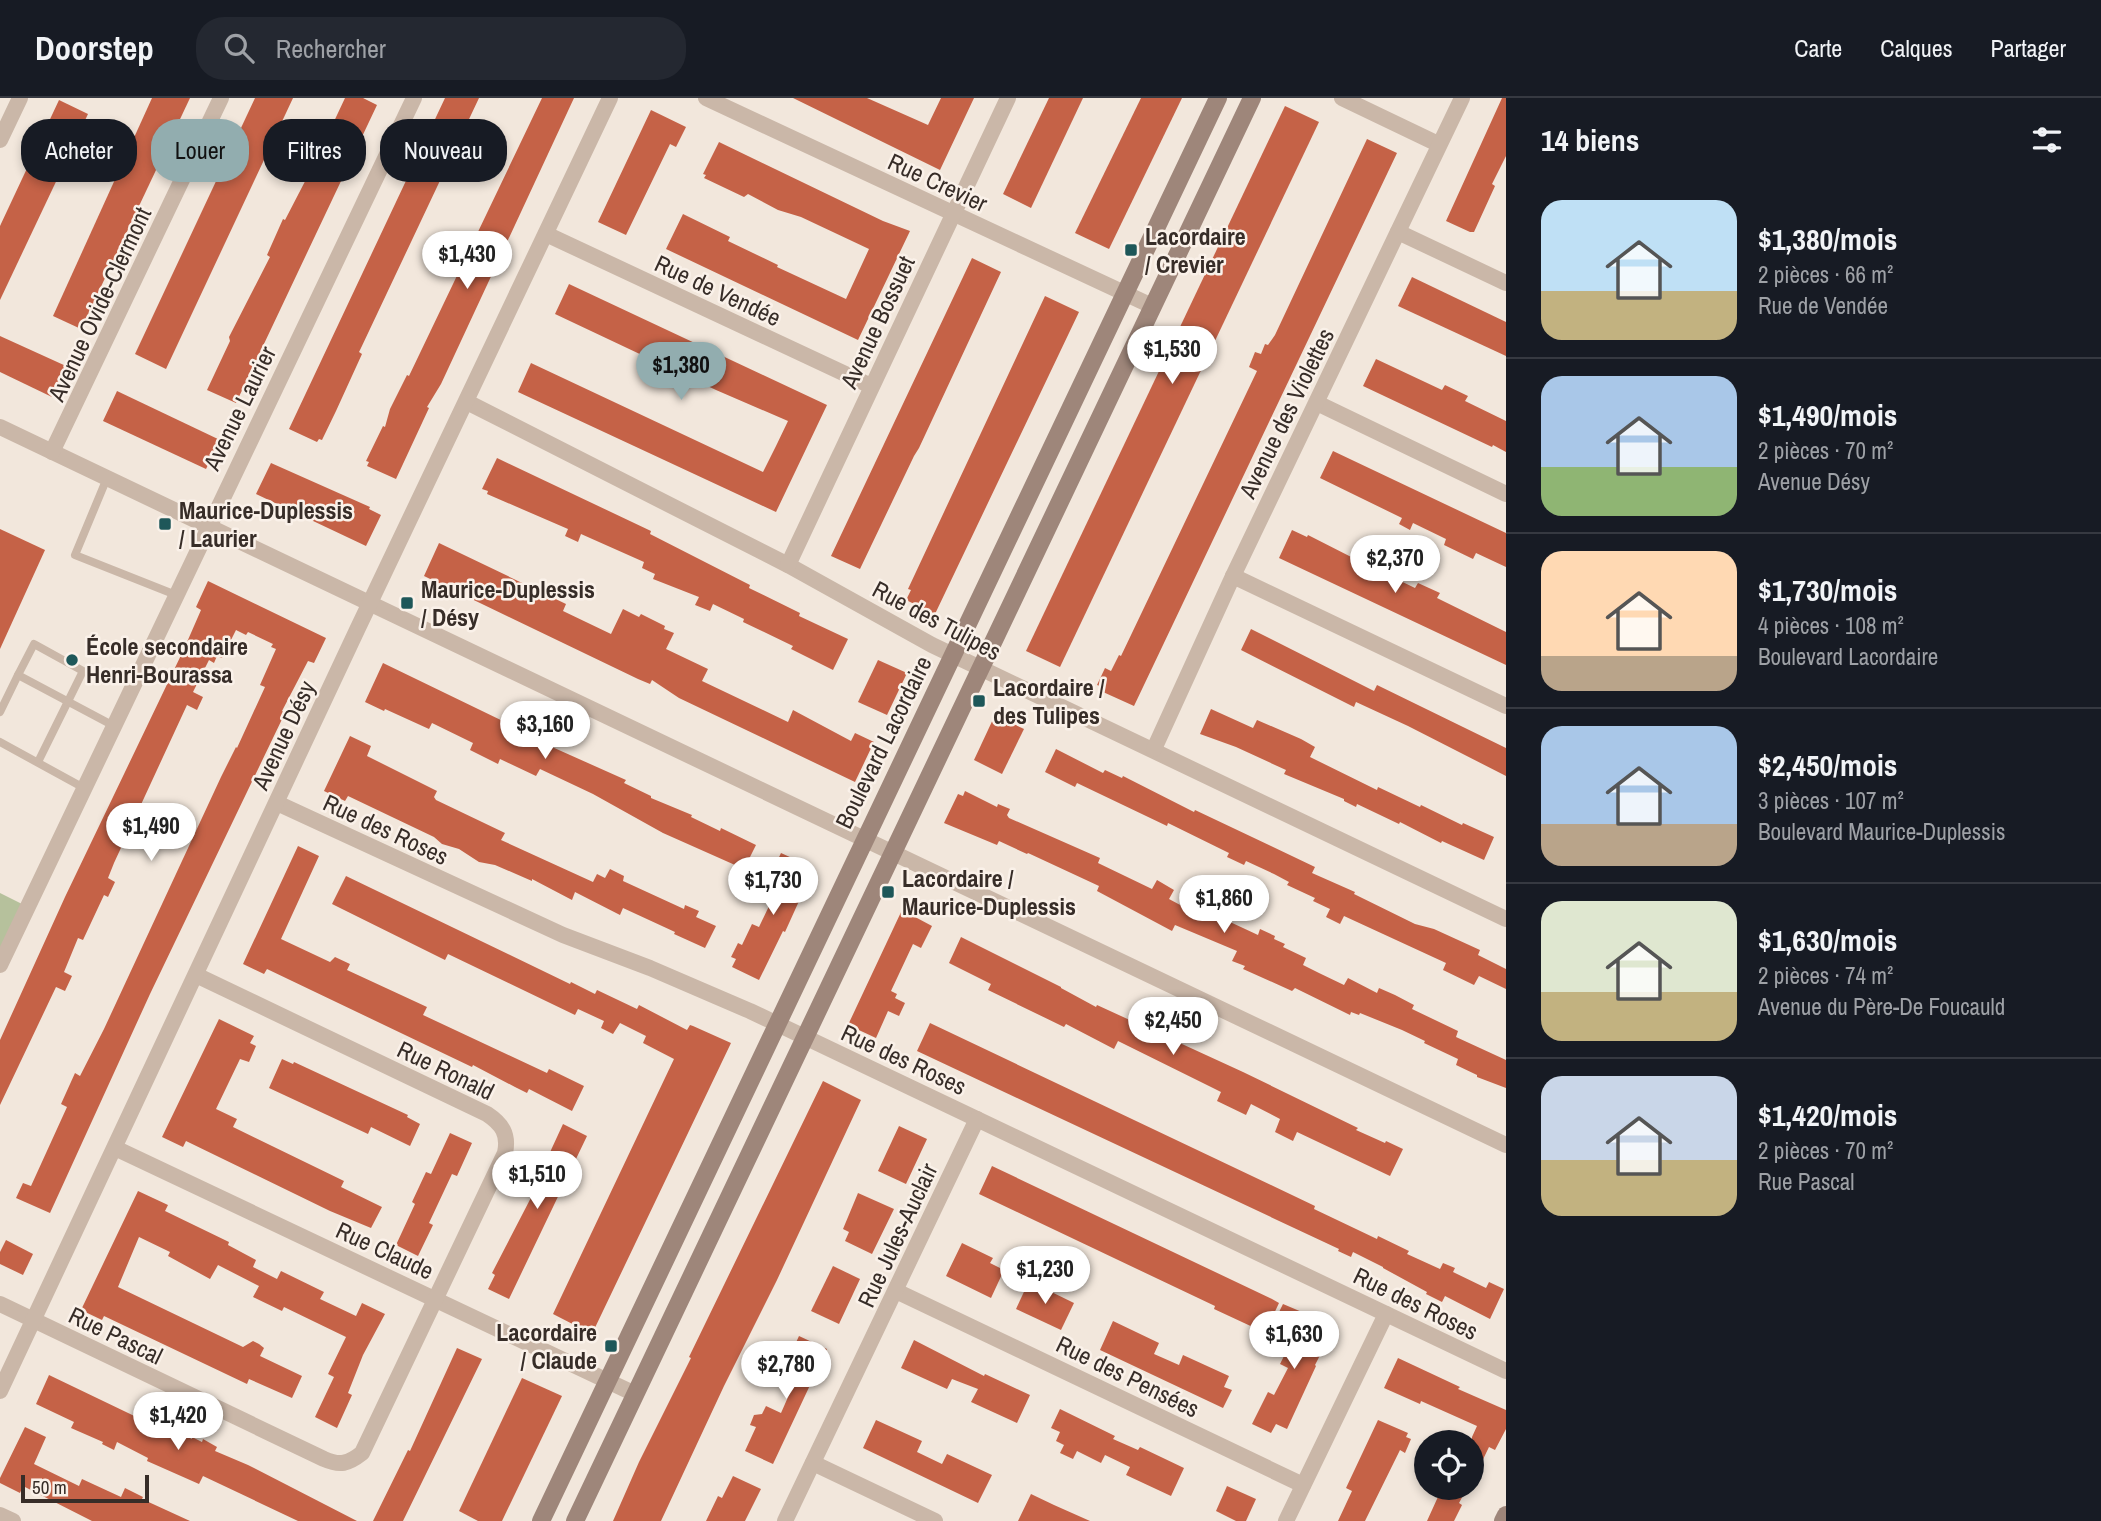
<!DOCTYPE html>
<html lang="fr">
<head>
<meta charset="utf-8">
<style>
  body { margin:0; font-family:"Archivo Narrow",sans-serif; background:#242831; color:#f1f3f6; height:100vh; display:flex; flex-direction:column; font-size:26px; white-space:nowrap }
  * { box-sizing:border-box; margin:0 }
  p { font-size:23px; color:#9ea1a6 }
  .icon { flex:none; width:38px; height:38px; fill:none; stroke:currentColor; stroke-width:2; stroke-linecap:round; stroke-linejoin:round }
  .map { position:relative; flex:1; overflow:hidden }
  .drawer { display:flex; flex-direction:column; background:#171b24; width:595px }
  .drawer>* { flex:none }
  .banner { position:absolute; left:21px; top:21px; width:665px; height:63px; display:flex; gap:14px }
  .buttons { position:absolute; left:1414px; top:1332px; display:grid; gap:14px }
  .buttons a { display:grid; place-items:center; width:70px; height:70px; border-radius:50%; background:#171b24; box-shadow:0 4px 10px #0003; font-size:35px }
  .scale { position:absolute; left:21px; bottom:18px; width:128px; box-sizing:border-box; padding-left:7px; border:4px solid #372d28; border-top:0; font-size:19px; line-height:24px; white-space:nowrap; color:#372d28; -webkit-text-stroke:5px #faf1e9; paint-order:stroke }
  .price { position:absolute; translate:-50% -60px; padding:0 16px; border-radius:24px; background:#fff; color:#222; font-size:23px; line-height:46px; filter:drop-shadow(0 2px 4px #0008) }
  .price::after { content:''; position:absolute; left:50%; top:42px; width:21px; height:16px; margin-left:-10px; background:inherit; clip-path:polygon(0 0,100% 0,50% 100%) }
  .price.current { background:#92adaf; color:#111 }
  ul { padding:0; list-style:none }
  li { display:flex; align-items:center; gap:21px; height:175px; padding:0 35px }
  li+li { border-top:2px solid #363941 }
  li span { display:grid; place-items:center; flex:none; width:196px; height:140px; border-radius:21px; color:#555 }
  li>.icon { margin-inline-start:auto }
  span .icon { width:84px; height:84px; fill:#fffc; stroke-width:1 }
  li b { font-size:30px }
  h2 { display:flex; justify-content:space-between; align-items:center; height:84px; padding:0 35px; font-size:30px }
  .pill { padding:0 24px; border-radius:28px; background:#171b24; box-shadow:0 4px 10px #0003; font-size:24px; line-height:63px }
  .pill.current { background:#92adaf; color:#111 }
  header { display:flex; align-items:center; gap:42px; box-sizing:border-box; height:98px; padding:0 35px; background:#171b24; border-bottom:2px solid #363941 }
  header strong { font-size:33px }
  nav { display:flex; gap:38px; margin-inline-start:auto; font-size:24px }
  .search { width:490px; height:63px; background:#242831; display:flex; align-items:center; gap:18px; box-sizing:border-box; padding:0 24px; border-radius:28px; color:#9ea1a6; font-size:26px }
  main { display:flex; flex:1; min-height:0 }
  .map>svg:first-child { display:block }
</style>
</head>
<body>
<header>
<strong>Doorstep</strong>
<div class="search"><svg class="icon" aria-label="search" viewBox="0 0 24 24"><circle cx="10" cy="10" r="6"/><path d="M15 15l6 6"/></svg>Rechercher</div>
<nav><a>Carte</a><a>Calques</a><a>Partager</a></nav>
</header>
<main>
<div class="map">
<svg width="1506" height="1423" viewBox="0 0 1506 1423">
  <rect width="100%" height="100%" fill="#f2e7dc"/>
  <path fill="#b6c19c" d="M0,795L28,809L0,869Z"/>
  <g fill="#c56247">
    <path d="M152,0H190L81,231L53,218Z"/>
    <path d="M255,0H293L166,271L135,256Z"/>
    <path d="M345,0H363L377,7L236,305L207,292L230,243L229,239L270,159L267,157L283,121L285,122L314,66Z"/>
    <path d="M445,0H479L361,250L359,254L362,256L336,313L322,342L319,341L317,344L289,331Z"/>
    <path d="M542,0H574L441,286L427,309L429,310L396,381L367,368L369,364L366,363L383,328L385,329L390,311L407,277L409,278Z"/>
    <path d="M793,0H867L928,27L941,0H974L940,72Z"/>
    <path d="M1049,0H1083L1031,110L1003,96Z"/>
    <path d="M1141,0H1182L1109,151L1075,135Z"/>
    <path d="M1502,0H1506V58L1492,86L1495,88L1474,134H1470L1446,123Z"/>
    <path d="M59,2L88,16L0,202V128Z"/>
    <path d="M1285,8L1319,24L1060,569L1026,553Z"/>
    <path d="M651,12L686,29L676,49L670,46L626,137L598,124Z"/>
    <path d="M1367,41L1397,55L1134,608L1103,594L1105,590L1097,587L1105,570L1111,573L1119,557L1121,558L1257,273L1249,269L1255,254L1261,256L1265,246L1268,247L1275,237Z"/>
    <path d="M719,44L883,123L910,133L858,242L666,151L683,116L730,139L728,143L778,167L777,169L846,201L869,151L801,119L778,112L748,96L744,99L704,80L706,77L703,76Z"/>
    <path d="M972,160L1001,174L919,350L914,358L860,471L831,458Z"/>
    <path d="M1412,179L1506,224V258L1398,208Z"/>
    <path d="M569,186L827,307L776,414L518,294L531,265L763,374L776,348L788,323L716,292L555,216Z"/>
    <path d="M1045,198L1079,214L935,516L906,502L911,492L908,491Z"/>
    <path d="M0,238L66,268L52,299L0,274Z"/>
    <path d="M1376,261L1442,292L1445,287L1468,298L1465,303L1506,323V354L1493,347L1492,349L1363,288Z"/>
    <path d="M117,293L220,342L206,371L103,323Z"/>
    <path d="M1333,353L1506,435V469L1476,455L1473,461L1444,447L1446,441L1413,425L1410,432L1399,426L1402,420L1320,380Z"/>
    <path d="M497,360L651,433L650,436L750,487L749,490L800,515L799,518L848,541L833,572L791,551L793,548L743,524L744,521L713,506L710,513L695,507L699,499L653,481L655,476L642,470L644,464L581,436L578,444L565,438L568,431L487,396L488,393L482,391Z"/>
    <path d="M271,365L370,409L369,411L381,417L366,448L256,396Z"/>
    <path d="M0,431L45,452L0,551Z"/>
    <path d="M1292,432L1307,439L1308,437L1363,465L1366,460L1375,464L1387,470L1384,475L1415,490L1418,485L1440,495L1437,500L1506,534V567L1279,460Z"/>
    <path d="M439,445L566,506L563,513L611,536L623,511L639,519L641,516L665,528L664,531L674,535L666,551L708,571L702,583L788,624L793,612L851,643L855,635L874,644L855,684L679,600L652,582L650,586L638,581L424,478Z"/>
    <path d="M208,483L326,540L314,565L308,563L282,613L285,615L150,896L50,1115L16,1100L23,1085L31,1088L67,1009L61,1006L75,975L80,978L104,931L221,679L236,649L237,650L265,589L260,587L276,551L271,549L273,546L248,534L246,537L236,532L222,560L217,558L214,565L209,562L193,594L203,599L197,612L187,607L114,765L108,780L115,784L108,799L104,797L83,842L78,840L64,874L72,878L65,893L56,889L0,1007V942L65,799L184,551L201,512L196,509Z"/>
    <path d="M1251,531L1374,593L1377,587L1506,650V678L1408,628L1356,604L1354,609L1241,552Z"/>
    <path d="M878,562L907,575L887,617L858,604Z"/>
    <path d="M383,565L515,629L514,632L626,682L624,685L651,698V700L692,717L691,719L720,733L721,730L756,747L744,771L663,735L593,696L540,671L536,678L500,661L498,666L470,652L473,645L432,625L429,631L385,611L384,613L365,604Z"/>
    <path d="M1211,611L1253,630L1257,622L1301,641L1315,649L1310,659L1377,692L1378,689L1420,709L1421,707L1462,727L1463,725L1494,739L1484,762L1442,743L1441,745L1400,724L1399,726L1357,706L1356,709L1344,703V701L1284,676L1286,672L1236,649L1200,636Z"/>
    <path d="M995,617L1024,631L1002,676L974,662Z"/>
    <path d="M350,638L371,648L367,658L437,693L434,699L436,702L505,735L501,742L593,784L597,776L605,780L610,771L624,778L623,783L684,811L685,807L699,813L696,819L716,828L705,850L674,836L675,834L623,810L620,817L575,794L572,802L532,781V783L495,767L479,764L459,751L442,746L434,739L348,698L345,703L324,693Z"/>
    <path d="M1056,651L1103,675L1105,672L1122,680L1123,678L1194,714L1195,712L1271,748L1315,769L1312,775L1355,794L1354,796L1415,826L1434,831L1480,852L1478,857L1506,871V891L1479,878L1474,887L1443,872L1446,865L1344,818L1340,826L1326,819L1330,811L1313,803L1315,800L1287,787L1289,784L1274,776L1246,763L1244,767L1227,759L1229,755L1168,725L1167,728L1077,685L1075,689L1045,674Z"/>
    <path d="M965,693L997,709L998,706L1010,711L1007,717L1009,720L1100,760L1098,765L1152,791L1157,782L1174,792L1169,801L1197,816L1200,810L1258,837L1260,831L1275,838L1274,841L1285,846L1283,849L1306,860L1303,867L1319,875L1344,887L1348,880L1377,895L1379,890L1395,897L1414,907L1412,911L1458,933L1456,939L1506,962V990L1477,979V977L1456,967L1458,961L1424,945L1425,943L1402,932L1360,915L1359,917L1351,914L1350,917L1295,890L1292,893L1243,871L1245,868L1232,863L1237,853L1175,827L1172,833L1097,793L1099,788L1028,755L1027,756L999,743L997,747L944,725L958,696L963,698Z"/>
    <path d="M298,748L319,758L281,841L330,864L335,859L350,866L347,872L427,909L423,917L547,975L549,971L584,988L572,1013L529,991L527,995L515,989L473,967L472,969L267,871L264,876L243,866Z"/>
    <path d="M781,755L814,770L785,834L783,833L759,882L732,869L736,861L731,859L738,845L742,847L752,826L759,829L771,804L766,802L776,781L770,778Z"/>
    <path d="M346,778L570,886L571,884L595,896L597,892L637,911L639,907L687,932L690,927L693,928L731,945L592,1236L553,1216L674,961L643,945L646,938L620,925L613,936L601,930L604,923L578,911L575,917L448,856L445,862L332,806Z"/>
    <path d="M902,812L932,828L921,850L913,846L891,893L897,896L895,900L905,905L899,918L888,913L876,940L848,927Z"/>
    <path d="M961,839L1061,889V890L1096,909L1097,907L1243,974L1358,1030L1356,1032L1385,1045L1386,1043L1403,1051L1390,1078L1297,1034L1293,1043L1275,1034L1280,1021L1251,1006L1246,1017L1217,1003L1221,994L1213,990L1118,943L1114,951L1066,926L1064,929L988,892L991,886L949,865Z"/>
    <path d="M219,921L254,938L250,945L256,948L249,964L240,961L216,1011L237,1021L233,1029L344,1083L341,1089L382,1109L371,1130L330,1113L186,1043L183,1049L162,1039Z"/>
    <path d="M930,925L1315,1108L1314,1111L1377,1141L1378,1138L1409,1153L1407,1156L1440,1171L1443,1165L1455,1170L1453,1174L1486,1190L1489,1184L1504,1191L1490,1221L1445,1198L1442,1204L1426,1196L1427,1194L1383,1170V1169L1353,1154L1351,1159L1338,1153L1339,1151L917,953Z"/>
    <path d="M282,961L293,966L294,964L408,1017L407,1019L420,1026L410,1048L371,1029L368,1036L269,990Z"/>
    <path d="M823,983L861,1002L777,1182L724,1288L661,1423H613L639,1364L691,1260L689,1259Z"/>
    <path d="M563,1026L587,1038L509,1201L488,1191L495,1177L492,1175L536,1090L534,1089Z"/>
    <path d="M899,1028L927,1041L906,1086L878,1073Z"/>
    <path d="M450,1035L472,1045L457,1078L452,1076L429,1125L433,1127L418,1158L396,1147L415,1106L412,1104L426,1074L431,1076Z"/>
    <path d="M992,1068L1272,1201L1279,1205L1271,1222L1264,1218L1257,1231L1214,1211L1215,1208L979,1096Z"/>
    <path d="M138,1093L168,1107L165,1113L229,1144L228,1147L256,1162L253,1169L277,1181L281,1173L324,1194L320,1201L356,1218L362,1205L385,1216L363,1257L348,1295L352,1297L337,1330L315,1319L334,1279L328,1276L346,1239L284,1209L282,1213L253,1199L259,1188L218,1167L210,1181L168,1158L170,1154L139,1139L118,1189L243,1249L253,1243L259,1246L264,1250L260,1258L302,1278L292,1300L249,1281L247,1286L104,1218L102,1222L81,1212Z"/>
    <path d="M858,1095L894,1111L872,1156L845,1143L849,1134L843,1131Z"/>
    <path d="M6,1142L33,1156L23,1177L0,1166V1154Z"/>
    <path d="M962,1145L993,1160L990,1165L1004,1172L991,1200L946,1178Z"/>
    <path d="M833,1168L860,1181L839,1226L811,1213Z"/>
    <path d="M1029,1183L1074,1205L1061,1232L1016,1211Z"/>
    <path d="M1283,1206L1335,1228L1315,1267L1316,1268L1287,1331L1276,1326L1271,1335L1252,1326L1268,1294L1274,1297L1288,1270L1280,1266L1286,1254L1292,1257L1305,1230L1278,1216Z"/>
    <path d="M1113,1223L1159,1245L1154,1256L1179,1267L1183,1257L1229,1278L1224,1289L1232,1292L1223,1310L1100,1252Z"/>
    <path d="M799,1238L827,1251L773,1366L745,1353L756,1329L750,1327L754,1317L762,1316L766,1308L781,1315L792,1290L778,1283Z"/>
    <path d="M914,1242L984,1278L985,1276L1030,1297L1017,1325L971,1304L978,1291L952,1281L947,1291L901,1270Z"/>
    <path d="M457,1250L482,1261L444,1339L403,1423H373L408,1352L410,1353Z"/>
    <path d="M1398,1260L1460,1289L1458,1291L1506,1312V1331L1495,1352L1489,1349L1472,1384V1339L1477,1328L1421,1303L1420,1306L1384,1290Z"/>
    <path d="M49,1277L151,1326L153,1322L192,1341V1339L202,1344L203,1341L217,1349L215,1353L248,1367L357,1423H298L203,1378L199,1386L147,1363L148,1360L117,1344L114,1352L102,1346L103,1344L71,1330L74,1324L36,1306Z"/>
    <path d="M522,1280L562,1298L502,1423H478L459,1413Z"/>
    <path d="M1060,1311L1115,1338L1113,1341L1138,1352L1140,1349L1184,1370L1171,1398L1126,1377L1130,1369L1105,1357L1101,1365L1077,1353L1073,1361L1060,1355L1064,1347L1056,1343L1060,1334L1051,1330Z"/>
    <path d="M876,1322L922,1343L917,1354L942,1366L947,1356L992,1377L978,1405L863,1350Z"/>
    <path d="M1378,1322L1408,1335L1406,1339L1411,1341L1405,1355L1400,1352L1365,1423H1338L1352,1393L1346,1390Z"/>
    <path d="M25,1329L46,1339L34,1366L79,1388L82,1381L121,1399L125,1390L143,1399L142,1401L190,1423H92L23,1388L20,1395L0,1385V1380Z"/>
    <path d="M733,1378L761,1391L745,1423H706L718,1398L722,1400Z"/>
    <path d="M1227,1388L1256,1401L1246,1423H1236L1216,1413Z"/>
    <path d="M1442,1390H1467L1459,1405L1462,1407L1454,1423H1427Z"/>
    <path d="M1031,1396L1054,1407L1090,1423H1018Z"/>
  </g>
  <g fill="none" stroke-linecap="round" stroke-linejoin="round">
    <g stroke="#cab7a8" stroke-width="8">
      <path d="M107,380L75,457L176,497"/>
      <path d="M18,577L34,546L83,573L38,664"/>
      <path d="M0,614L18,577L114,628"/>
      <path d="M0,644L84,690"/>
    </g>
    <g stroke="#cab7a8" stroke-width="16">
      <path d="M706,0L1152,208"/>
      <path d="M1342,0L1438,46"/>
      <path d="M0,42L20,0"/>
      <path d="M1398,134L1506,185"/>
      <path d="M546,136L871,288"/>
      <path d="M467,304L788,467L932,547L1506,821"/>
      <path d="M1317,305L1506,396"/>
      <path d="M0,329L1506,1047"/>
      <path d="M52,354L221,0"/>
      <path d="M788,467L1008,0"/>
      <path d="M1233,478L1506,608"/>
      <path d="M1154,651L1233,478L1462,0"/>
      <path d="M277,705L563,837L650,870L750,913L1506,1273"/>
      <path d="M0,867L414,0"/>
      <path d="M115,1050L635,1296"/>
      <path d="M896,1193L1303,1387"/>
      <path d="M0,1206L324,1361C340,1368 348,1366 362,1355L505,1055C509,1036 502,1026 487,1016L196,877"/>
      <path d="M0,1293L357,532L610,0"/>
      <path d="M813,1365L935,1423"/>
      <path d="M0,1417L13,1423"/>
      <path d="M785,1423L977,1021"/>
      <path d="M1286,1423L1386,1216"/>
    </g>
    <g stroke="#9e867a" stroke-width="18">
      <path d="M541,1423L1218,0"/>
      <path d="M575,1423L1252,0"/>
      <path d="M1503,1423L1506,1417"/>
    </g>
  </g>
  <g fill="#1e5759" stroke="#faf1e9" stroke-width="2.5">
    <rect x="1124" y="145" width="14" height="14" rx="3.5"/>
    <rect x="158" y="419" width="14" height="14" rx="3.5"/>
    <rect x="400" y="498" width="14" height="14" rx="3.5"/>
    <circle cx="72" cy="562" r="7"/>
    <rect x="972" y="596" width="14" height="14" rx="3.5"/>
    <rect x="881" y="787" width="14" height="14" rx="3.5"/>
    <rect x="604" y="1241" width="14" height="14" rx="3.5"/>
  </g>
  <g text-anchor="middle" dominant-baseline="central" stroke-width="5" stroke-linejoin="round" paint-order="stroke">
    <g font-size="24" fill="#372d28" stroke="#faf1e9">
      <text transform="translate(938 84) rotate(25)">Rue Crevier</text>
      <text transform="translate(718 192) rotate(25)">Rue de Vendée</text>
      <text transform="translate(99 206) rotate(-65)">Avenue Ovide-Clermont</text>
      <text transform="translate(877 224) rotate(-65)">Avenue Bossuet</text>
      <text transform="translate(239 310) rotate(-64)">Avenue Laurier</text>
      <text transform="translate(1286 315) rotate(-64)">Avenue des Violettes</text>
      <text transform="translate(937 522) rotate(28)">Rue des Tulipes</text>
      <text transform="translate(283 637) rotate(-65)">Avenue Désy</text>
      <text transform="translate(883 644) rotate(-64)">Boulevard Lacordaire</text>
      <text transform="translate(386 731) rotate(25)">Rue des Roses</text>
      <text transform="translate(904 961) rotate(25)">Rue des Roses</text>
      <text transform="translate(446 972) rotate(26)">Rue Ronald</text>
      <text transform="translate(897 1137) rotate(-65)">Rue Jules-Auclair</text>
      <text transform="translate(385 1152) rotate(25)">Rue Claude</text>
      <text transform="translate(1416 1205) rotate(26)">Rue des Roses</text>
      <text transform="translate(116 1237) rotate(26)">Rue Pascal</text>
      <text transform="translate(1128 1278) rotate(26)">Rue des Pensées</text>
    </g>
    <g font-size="24" font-weight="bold" fill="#372d28" stroke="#faf1e9" text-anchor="start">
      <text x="1145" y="138">Lacordaire<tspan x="1145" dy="28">/ Crevier</tspan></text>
      <text x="179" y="412">Maurice-Duplessis<tspan x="179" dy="28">/ Laurier</tspan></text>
      <text x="421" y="491">Maurice-Duplessis<tspan x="421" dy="28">/ Désy</tspan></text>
      <text x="86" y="548">École secondaire<tspan x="86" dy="28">Henri-Bourassa</tspan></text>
      <text x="993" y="589">Lacordaire /<tspan x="993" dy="28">des Tulipes</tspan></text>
      <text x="902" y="780">Lacordaire /<tspan x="902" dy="28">Maurice-Duplessis</tspan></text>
      <text x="597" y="1234" text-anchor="end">Lacordaire<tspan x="597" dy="28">/ Claude</tspan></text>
    </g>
  </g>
</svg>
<div class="buttons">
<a><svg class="icon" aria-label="locate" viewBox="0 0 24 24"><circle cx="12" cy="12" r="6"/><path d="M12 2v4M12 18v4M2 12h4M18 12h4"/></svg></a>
</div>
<div class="scale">50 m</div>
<b class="price" style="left:467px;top:193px">$1,430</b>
<b class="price" style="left:1172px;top:288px">$1,530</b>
<b class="price current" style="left:681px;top:304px">$1,380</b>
<b class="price" style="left:1395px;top:497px">$2,370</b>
<b class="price" style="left:545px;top:663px">$3,160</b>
<b class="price" style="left:151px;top:765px">$1,490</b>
<b class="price" style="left:773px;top:819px">$1,730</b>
<b class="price" style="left:1224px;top:837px">$1,860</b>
<b class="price" style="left:1173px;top:959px">$2,450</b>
<b class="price" style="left:537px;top:1113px">$1,510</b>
<b class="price" style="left:1045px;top:1208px">$1,230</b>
<b class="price" style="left:1294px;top:1273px">$1,630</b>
<b class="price" style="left:786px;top:1303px">$2,780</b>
<b class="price" style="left:178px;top:1354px">$1,420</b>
<div class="banner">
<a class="pill">Acheter</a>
<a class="pill current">Louer</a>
<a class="pill">Filtres</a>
<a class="pill">Nouveau</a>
</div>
</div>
<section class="drawer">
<h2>14 biens<svg class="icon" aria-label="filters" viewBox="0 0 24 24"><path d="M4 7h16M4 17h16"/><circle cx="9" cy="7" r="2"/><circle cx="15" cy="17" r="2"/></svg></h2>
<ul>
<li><span style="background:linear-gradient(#bfe0f5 65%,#c2b280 0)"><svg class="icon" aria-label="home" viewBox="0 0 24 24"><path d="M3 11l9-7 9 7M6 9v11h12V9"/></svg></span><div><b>$1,380/mois</b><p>2 pièces · 66 m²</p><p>Rue de Vendée</p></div></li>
<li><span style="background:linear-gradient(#a9c7e8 65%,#8fb573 0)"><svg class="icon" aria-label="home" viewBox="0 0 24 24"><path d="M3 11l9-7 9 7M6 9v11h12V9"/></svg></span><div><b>$1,490/mois</b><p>2 pièces · 70 m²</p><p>Avenue Désy</p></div></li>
<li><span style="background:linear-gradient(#ffd9b3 75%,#b9a48a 0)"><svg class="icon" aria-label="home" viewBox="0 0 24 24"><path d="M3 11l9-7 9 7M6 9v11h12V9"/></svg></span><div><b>$1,730/mois</b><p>4 pièces · 108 m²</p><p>Boulevard Lacordaire</p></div></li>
<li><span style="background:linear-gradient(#a9c7e8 70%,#b9a48a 0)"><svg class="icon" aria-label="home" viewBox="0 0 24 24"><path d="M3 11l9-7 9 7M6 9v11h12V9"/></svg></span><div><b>$2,450/mois</b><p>3 pièces · 107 m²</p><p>Boulevard Maurice-Duplessis</p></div></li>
<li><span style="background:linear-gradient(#dfe7d0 65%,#c2b280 0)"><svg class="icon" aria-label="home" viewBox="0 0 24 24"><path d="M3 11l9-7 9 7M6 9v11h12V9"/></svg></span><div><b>$1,630/mois</b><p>2 pièces · 74 m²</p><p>Avenue du Père-De Foucauld</p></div></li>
<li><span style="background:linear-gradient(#c9d6e8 60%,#c2b280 0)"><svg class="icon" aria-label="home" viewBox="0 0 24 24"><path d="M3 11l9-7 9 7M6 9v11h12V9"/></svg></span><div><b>$1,420/mois</b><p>2 pièces · 70 m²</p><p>Rue Pascal</p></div></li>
</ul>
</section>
</main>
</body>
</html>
